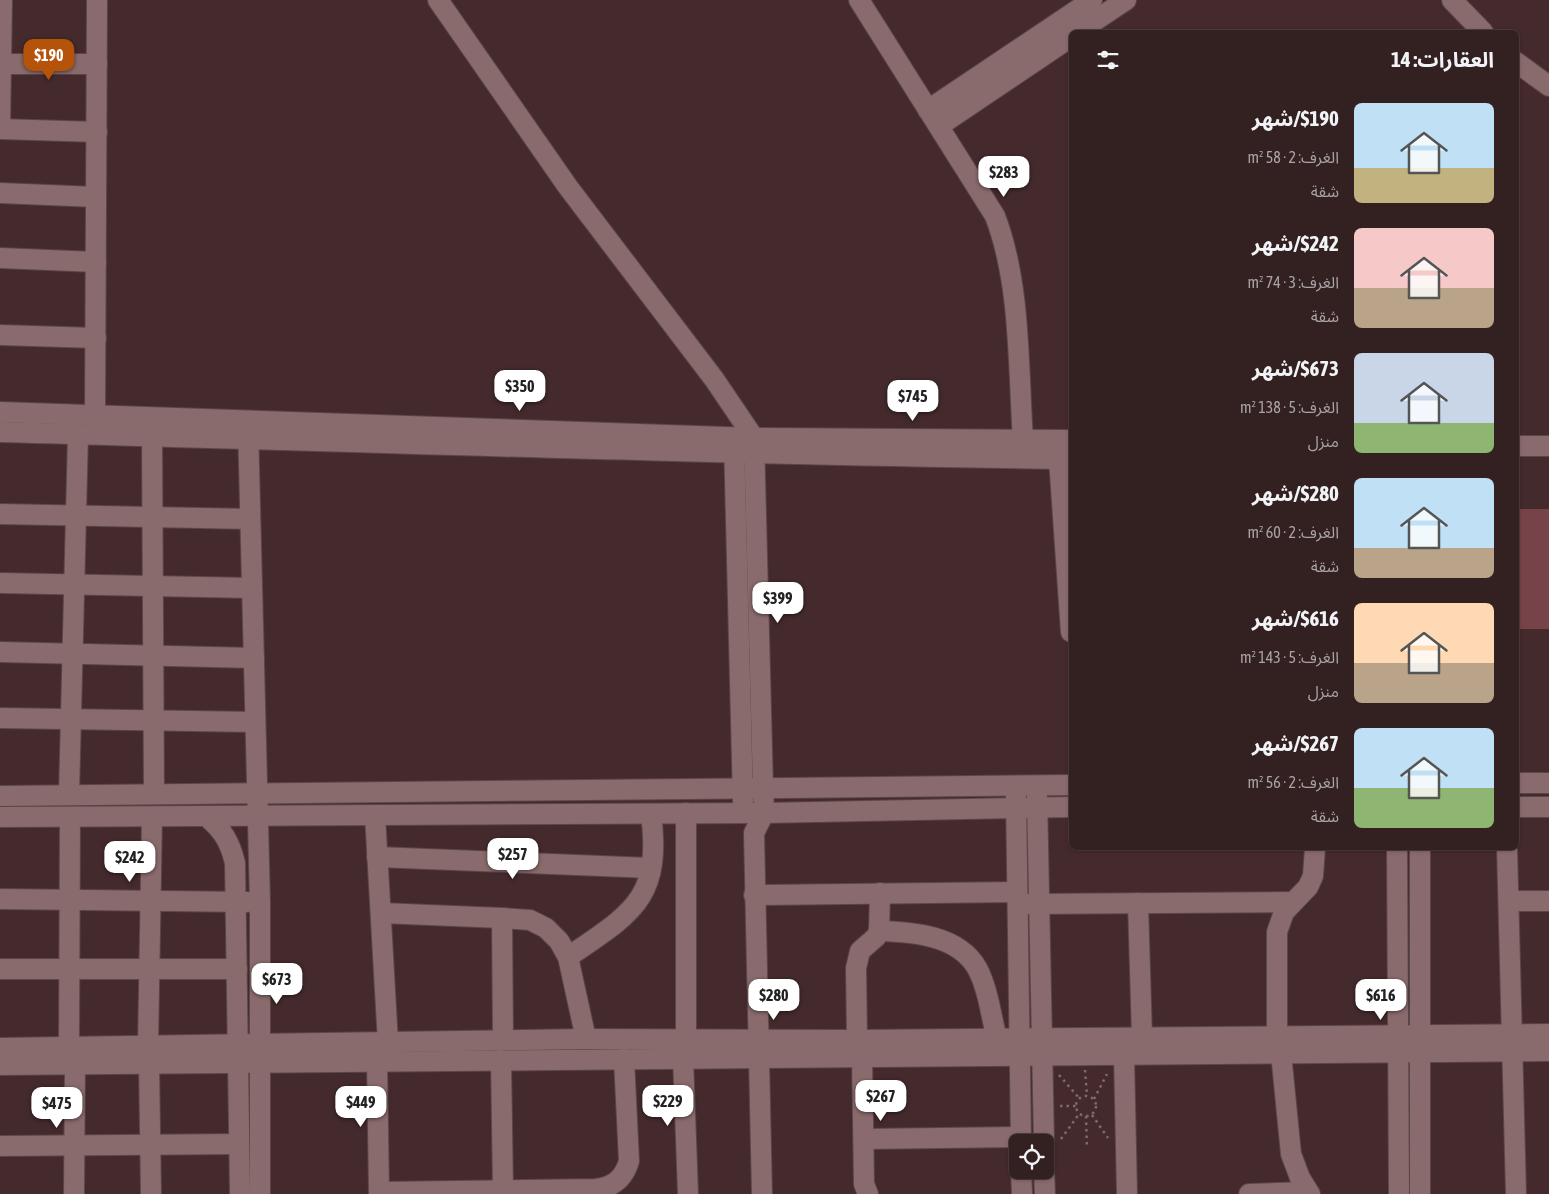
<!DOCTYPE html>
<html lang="ar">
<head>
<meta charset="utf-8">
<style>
  body { margin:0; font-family:"Asap Condensed","Noto Sans Arabic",sans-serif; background:#3e2d2e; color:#f1f3f6; direction:rtl; height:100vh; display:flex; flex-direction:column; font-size:19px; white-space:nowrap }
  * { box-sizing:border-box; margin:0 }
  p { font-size:16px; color:#a9a3a5 }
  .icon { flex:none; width:28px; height:28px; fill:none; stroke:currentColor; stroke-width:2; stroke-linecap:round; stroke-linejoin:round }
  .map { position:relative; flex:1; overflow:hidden; direction:ltr }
  .drawer { position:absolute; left:1069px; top:30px; width:450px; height:820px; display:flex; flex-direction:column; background:#332021; border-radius:8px; box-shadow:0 1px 4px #0004,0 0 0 1px #4e3e3f; direction:rtl }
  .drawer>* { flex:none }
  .fabs { position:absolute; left:1009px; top:1134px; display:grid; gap:10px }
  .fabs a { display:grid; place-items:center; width:45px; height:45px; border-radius:8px; background:#332021; box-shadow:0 1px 4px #0004,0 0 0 1px #4e3e3f; font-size:25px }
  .price { position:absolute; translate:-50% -42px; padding:0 11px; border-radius:10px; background:#fff; color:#222; font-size:16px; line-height:32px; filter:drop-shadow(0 1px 2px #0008) }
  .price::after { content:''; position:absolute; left:50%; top:30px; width:15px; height:11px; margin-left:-8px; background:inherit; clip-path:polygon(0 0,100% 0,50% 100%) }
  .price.active { background:#b45309; color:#fff }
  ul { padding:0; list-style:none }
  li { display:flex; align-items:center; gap:15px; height:125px; padding:0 25px }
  li span { display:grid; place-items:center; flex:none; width:140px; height:100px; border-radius:8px; color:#555 }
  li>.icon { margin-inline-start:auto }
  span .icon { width:60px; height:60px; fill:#fffc; stroke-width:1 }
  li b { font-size:21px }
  h2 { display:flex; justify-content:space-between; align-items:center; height:60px; padding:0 25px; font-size:21px }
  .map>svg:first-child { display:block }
</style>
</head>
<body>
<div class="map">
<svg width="1549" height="1194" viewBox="0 0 1549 1194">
  <rect width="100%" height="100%" fill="#442a2c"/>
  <rect fill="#764348" x="1516" y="509" width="33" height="120"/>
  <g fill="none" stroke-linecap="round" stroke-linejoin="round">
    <defs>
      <g id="minor">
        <path d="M438,0L568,187L714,379L754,438L763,788L764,813L754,833L762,1194"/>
        <path d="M859,0L995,216C1021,284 1018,367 1023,440"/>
        <path d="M1452,0L1483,32"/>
        <path d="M1078,32L1126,0"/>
        <path d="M1516,62L1549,86"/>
        <path d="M2,64H97"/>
        <path d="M928,110L1092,0"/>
        <path d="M939,126L1071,37"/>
        <path d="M0,129L2,0"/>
        <path d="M0,129L97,132"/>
        <path d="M0,193L96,197"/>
        <path d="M0,258L96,262"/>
        <path d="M0,335L96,338"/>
        <path d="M0,412L754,438L1071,440"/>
        <path d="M95,415L97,0"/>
        <path d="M248,425L260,902V1194"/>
        <path d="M0,432C357,442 714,454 1071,459"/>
        <path d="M152,437L154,794"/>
        <path d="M734,440L743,801"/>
        <path d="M1516,446H1549"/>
        <path d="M1059,459L1071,632"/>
        <path d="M0,514L250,519"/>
        <path d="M0,583L252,588"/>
        <path d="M0,652L254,658"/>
        <path d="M0,718L255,722"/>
        <path d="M1516,783H1549"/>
        <path d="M69,795L78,434"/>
        <path d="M1037,795L1044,1142"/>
        <path d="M0,796L1071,785"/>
        <path d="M1016,796L1021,1142"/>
        <path d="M1516,807H1549"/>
        <path d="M375,815L388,1043"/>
        <path d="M206,816C223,830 230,842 235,863L240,1194"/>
        <path d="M0,817L764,813L1071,807"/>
        <path d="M1397,848L1399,1194"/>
        <path d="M1420,848V1194"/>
        <path d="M1507,848L1516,1194"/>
        <path d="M377,857L651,868"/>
        <path d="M754,895L1017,892"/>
        <path d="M0,899L248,902"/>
        <path d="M1509,901H1549"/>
        <path d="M1138,903L1142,1037"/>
        <path d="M1027,904L1292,902"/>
        <path d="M381,913L502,918L530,920L546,928L559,941L568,957L586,1039"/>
        <path d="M502,918L503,1040"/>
        <path d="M879,931C913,932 958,935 977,968C988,988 991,1016 997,1039"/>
        <path d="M568,957C632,913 662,899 651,814"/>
        <path d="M0,969H237"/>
        <path d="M1277,1036V932L1284,912L1308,887L1313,876L1315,848"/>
        <path d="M686,1038V813"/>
        <path d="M857,1040L856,968L860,951L876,937L879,931L880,893"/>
        <path d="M148,1046L152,817"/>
        <path d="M69,1047L70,817"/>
        <path d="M0,1048L586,1039L857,1040L1549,1034"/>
        <path d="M1281,1053L1291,1154L1300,1178L1310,1194"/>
        <path d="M1124,1055L1127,1194"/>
        <path d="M862,1057L864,1184L868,1194"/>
        <path d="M683,1058L688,1194"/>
        <path d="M501,1060L503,1190"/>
        <path d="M377,1061L379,1194"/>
        <path d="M149,1063L151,1194"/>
        <path d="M0,1065L1549,1051"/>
        <path d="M864,1139L1021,1137"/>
        <path d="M0,1146L239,1144"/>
        <path d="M1021,1170L1022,1194"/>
        <path d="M1044,1170L1045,1194"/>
        <path d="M379,1192L596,1189C614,1187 624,1178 629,1161L624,1059"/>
        <path d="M74,1194L75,1064"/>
        <path d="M1249,1194L1308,1192"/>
      </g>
    </defs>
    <use href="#minor" stroke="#5b4647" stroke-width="22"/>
    <g stroke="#816a6b" stroke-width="2.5" stroke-dasharray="2.5 4" stroke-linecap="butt">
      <path d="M1085,1070L1087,1096"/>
      <path d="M1059,1075L1079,1098"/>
      <circle cx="1086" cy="1106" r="10"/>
      <path d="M1094,1099L1107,1074"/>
      <path d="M1060,1106H1076"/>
      <path d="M1092,1115L1108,1138"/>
      <path d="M1086,1116L1087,1148"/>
      <path d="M1061,1139L1079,1114"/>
    </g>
    <use href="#minor" stroke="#8a6b6d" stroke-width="20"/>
  </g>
</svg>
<div class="fabs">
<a><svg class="icon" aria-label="locate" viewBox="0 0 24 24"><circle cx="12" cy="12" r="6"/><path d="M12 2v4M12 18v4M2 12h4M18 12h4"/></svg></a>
</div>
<b class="price active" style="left:49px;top:81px">$190</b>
<b class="price" style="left:1004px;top:198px">$283</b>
<b class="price" style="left:520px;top:412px">$350</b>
<b class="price" style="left:913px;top:422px">$745</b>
<b class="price" style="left:778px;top:624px">$399</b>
<b class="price" style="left:513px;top:880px">$257</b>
<b class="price" style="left:130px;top:883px">$242</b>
<b class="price" style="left:277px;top:1005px">$673</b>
<b class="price" style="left:774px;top:1021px">$280</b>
<b class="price" style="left:1381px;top:1021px">$616</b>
<b class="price" style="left:881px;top:1122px">$267</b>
<b class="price" style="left:668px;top:1127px">$229</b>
<b class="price" style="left:361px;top:1128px">$449</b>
<b class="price" style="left:57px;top:1129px">$475</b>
<section class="drawer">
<h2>العقارات: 14<svg class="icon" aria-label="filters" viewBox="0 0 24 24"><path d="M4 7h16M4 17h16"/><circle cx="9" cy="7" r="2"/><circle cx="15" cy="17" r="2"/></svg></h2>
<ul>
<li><span style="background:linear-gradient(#bfe0f5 65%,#c2b280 0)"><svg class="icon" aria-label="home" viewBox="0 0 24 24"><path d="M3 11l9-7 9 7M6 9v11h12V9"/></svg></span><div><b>$190/شهر</b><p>الغرف: 2 · 58 m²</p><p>شقة</p></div></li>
<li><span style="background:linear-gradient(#f6c9c9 60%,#b9a48a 0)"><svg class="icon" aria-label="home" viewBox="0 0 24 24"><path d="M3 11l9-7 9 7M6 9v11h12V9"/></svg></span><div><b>$242/شهر</b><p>الغرف: 3 · 74 m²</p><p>شقة</p></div></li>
<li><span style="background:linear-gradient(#c9d6e8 70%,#8fb573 0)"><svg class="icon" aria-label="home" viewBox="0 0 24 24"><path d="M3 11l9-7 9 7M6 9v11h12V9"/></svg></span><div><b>$673/شهر</b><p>الغرف: 5 · 138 m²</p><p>منزل</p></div></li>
<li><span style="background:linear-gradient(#bfe0f5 70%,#b9a48a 0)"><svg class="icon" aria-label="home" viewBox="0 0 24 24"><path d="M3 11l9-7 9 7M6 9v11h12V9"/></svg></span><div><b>$280/شهر</b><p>الغرف: 2 · 60 m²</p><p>شقة</p></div></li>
<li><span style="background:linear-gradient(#ffd9b3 60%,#b9a48a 0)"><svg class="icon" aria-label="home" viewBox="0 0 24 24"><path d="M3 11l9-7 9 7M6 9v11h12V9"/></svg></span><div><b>$616/شهر</b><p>الغرف: 5 · 143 m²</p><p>منزل</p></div></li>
<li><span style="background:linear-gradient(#bfe0f5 60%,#8fb573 0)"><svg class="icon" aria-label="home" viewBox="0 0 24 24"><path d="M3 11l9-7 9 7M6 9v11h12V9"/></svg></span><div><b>$267/شهر</b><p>الغرف: 2 · 56 m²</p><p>شقة</p></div></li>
</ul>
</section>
</div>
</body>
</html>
